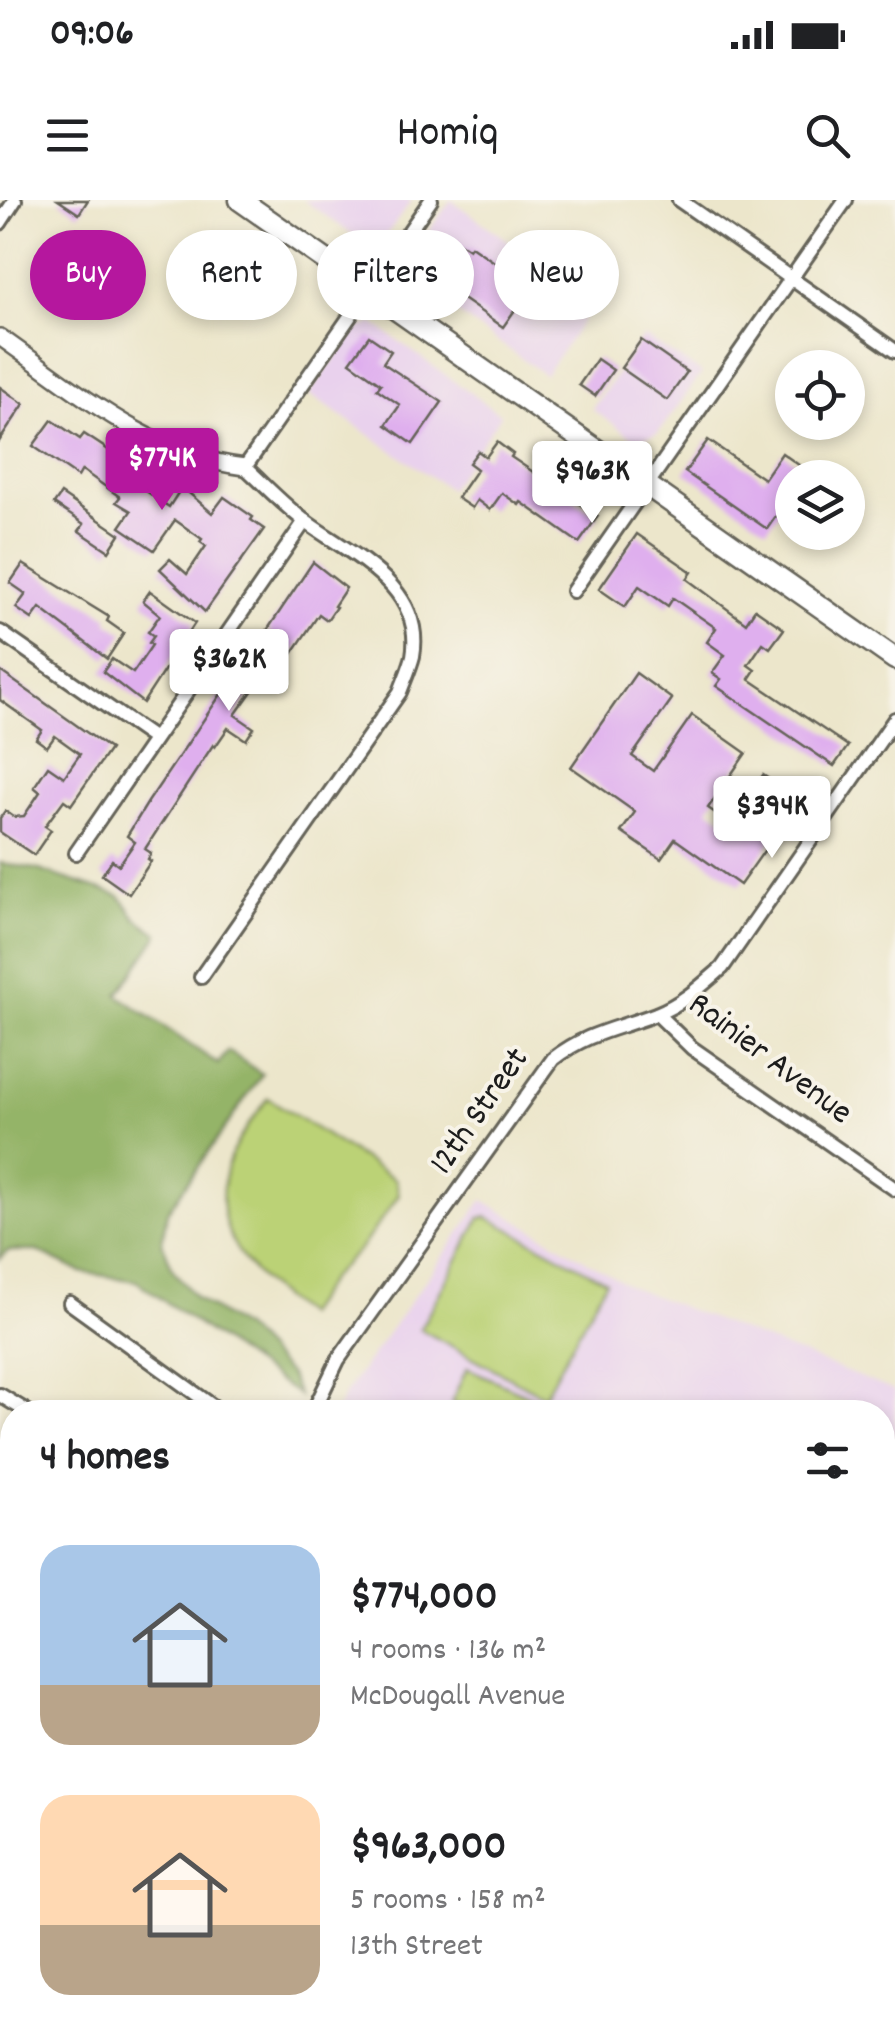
<!DOCTYPE html>
<html lang="en">
<head>
<meta charset="utf-8">
<style>
  body { margin:0; font-family:Dekko,sans-serif; background:#f6f6f6; color:#202124; height:100vh; display:flex; flex-direction:column; font-size:38px; white-space:nowrap }
  * { box-sizing:border-box; margin:0 }
  p { font-size:32px; color:#757577 }
  .icon { flex:none; width:55px; height:55px; fill:none; stroke:currentColor; stroke-width:2; stroke-linecap:round; stroke-linejoin:round }
  .map { position:relative; flex:1; overflow:hidden }
  .side { position:absolute; left:0px; top:1200px; width:895px; height:640px; display:flex; flex-direction:column; background:#fff; border-radius:40px 40px 0 0; box-shadow:0 5px 15px #0003 }
  .side>* { flex:none }
  .banner { position:absolute; left:30px; top:30px; width:835px; height:90px; display:flex; gap:20px }
  .controls { position:absolute; left:775px; top:150px; display:grid; gap:20px }
  .controls a { display:grid; place-items:center; width:90px; height:90px; border-radius:50%; background:#fff; box-shadow:0 5px 15px #0003; font-size:50px }
  .price { position:absolute; translate:-50% -85px; padding:0 22px; border-radius:10px; background:#fff; color:#222; font-size:32px; line-height:65px; filter:drop-shadow(0 2px 5px #0008) }
  .price::after { content:''; position:absolute; left:50%; top:60px; width:30px; height:22px; margin-left:-15px; background:inherit; clip-path:polygon(0 0,100% 0,50% 100%) }
  .price.current { background:#b5179e; color:#fff }
  ul { padding:0; list-style:none }
  li { display:flex; align-items:center; gap:30px; height:250px; padding:0 40px }
  li span { display:grid; place-items:center; flex:none; width:280px; height:200px; border-radius:30px; color:#555 }
  li>.icon { margin-inline-start:auto }
  span .icon { width:120px; height:120px; fill:#fffc; stroke-width:1 }
  li b { font-size:42px }
  h2 { display:flex; justify-content:space-between; align-items:center; height:120px; padding:0 40px; font-size:42px }
  .pill { padding:0 35px; border-radius:45px; background:#fff; box-shadow:0 5px 15px #0003; font-size:35px; line-height:90px }
  .pill.current { background:#b5179e; color:#fff }
  .status { display:flex; justify-content:space-between; align-items:center; height:70px; padding:0 50px; background:#fff; direction:ltr }
  .status svg { height:28px; fill:currentColor }
  header { display:flex; justify-content:space-between; align-items:center; height:130px; padding:0 40px; background:#fff; font-size:45px; font-weight:600 }
  .map>svg:first-child { display:block }
</style>
</head>
<body>
<div class="status"><b>09:06</b><svg viewBox="0 0 49 12"><path d="M0 12V9h3v3zM5 12V6h3v6zM10 12V3h3v9zM15 12V0h3v12zM26 1h20v11H26zM47 4h2v5h-2z"/></svg></div>
<header><svg class="icon" aria-label="menu" viewBox="0 0 24 24"><path d="M4 6h16M4 12h16M4 18h16"/></svg>Homiq<svg class="icon" aria-label="search" viewBox="0 0 24 24"><circle cx="10" cy="10" r="6"/><path d="M15 15l6 6"/></svg></header>
<div class="map">
<svg width="895" height="1840" viewBox="0 0 895 1840">
  <rect width="100%" height="100%" fill="#f7f3e8"/>
  <filter id="ink" filterUnits="userSpaceOnUse"><feTurbulence type="fractalNoise" baseFrequency=".01" numOctaves="2"/><feDisplacementMap in="SourceGraphic" scale="20" xChannelSelector="R" yChannelSelector="G"/><feConvolveMatrix kernelMatrix="1 2 1 2 8 2 1 2 1" color-interpolation-filters="sRGB"/></filter>
  <filter id="wash" filterUnits="userSpaceOnUse"><feTurbulence type="fractalNoise" baseFrequency=".0048" numOctaves="4" result="noise"/><feDisplacementMap in="SourceGraphic" scale="40" xChannelSelector="R" yChannelSelector="G"/><feGaussianBlur stdDeviation="2.25" result="paint"/><feColorMatrix in="noise" values="0 0 0 0 0 0 0 0 0 0 0 0 0 0 0 0 0 1.4 0 .05"/><feComposite in="paint" operator="in"/></filter>
  <g filter="url(#wash)">
    <rect width="100%" height="100%" fill="#ece6cb"/>
    <g fill="#e9d1ed">
      <path d="M303,0H412L382,41L365,43Z"/>
      <path d="M451,0L595,103L545,175L412,81L407,61Z"/>
      <path d="M373,123L501,215L449,289L309,194L356,130Z"/>
      <path d="M644,136L702,173L658,233L636,240L592,209Z"/>
      <path d="M483,1000L631,1087L895,1191V1233L883,1251L882,1212H336L345,1193Z"/>
    </g>
    <g fill="#bbd276" stroke="#6c7749" stroke-width="2.5">
      <path d="M268,898L396,980L399,995L361,1048L331,1077L305,1115C251,1077 203,1031 230,958C239,936 254,917 268,898Z"/>
      <path d="M487,1017L606,1081L544,1196L420,1129L480,1018Z"/>
      <path d="M467,1168L534,1198L528,1212H472L451,1203Z"/>
      <path d="M136,1828H642L643,1840H153Z"/>
      <path d="M680,1828H731L722,1840H680Z"/>
    </g>
    <path fill="#94b467" stroke="#586842" stroke-width="2.5" d="M0,663L36,669L120,696L136,718L159,734L118,795L218,864L228,851L262,874L167,1012L162,1042L173,1070L195,1097L248,1132L290,1176L298,1195L136,1081L81,1072L37,1051H7L0,1059Z"/>
    <g id="blocks">
      <g fill="#dfafee">
        <path d="M58,0H88L79,14Z"/>
        <path d="M452,38L469,49L471,46L531,87L503,127L444,86L457,67L440,56Z"/>
        <path d="M369,136L391,151L383,163L442,202L413,244L386,225L400,205L377,189L381,184L350,162Z"/>
        <path d="M641,140L687,172L667,200L621,168Z"/>
        <path d="M597,159L613,170L595,196L579,185Z"/>
        <path d="M0,187L24,204L0,240Z"/>
        <path d="M52,220L80,239L84,234L154,280L146,291L169,307L182,287L212,313L224,297L253,317L251,320L264,329L205,412L160,369L170,359L187,374L206,346L200,342L202,339L175,320L154,350L120,327L131,311L116,302L120,297L82,270L78,277L33,246Z"/>
        <path d="M708,240L764,279L782,253L817,278H792V293L767,329L685,272Z"/>
        <path d="M497,242L513,254L511,257L598,316L579,343L521,302L519,305L502,293L490,310L477,300L472,308L457,298L477,269L469,263L478,251L486,257Z"/>
        <path d="M61,294L120,334L109,351L79,331L84,324L54,304Z"/>
        <path d="M637,334L692,372L687,379L746,423L755,409L784,429L770,448L763,443L748,465L755,470L749,479L848,546L834,566L716,486L721,479L712,473L725,455L707,442L716,428L673,398L668,406L639,386L625,407L599,389Z"/>
        <path d="M313,362L346,388L334,406L336,407L327,420L319,414L277,476L271,472L266,479L263,476L235,515L254,528L246,540L228,528L215,547L213,545L145,649L151,653L148,659L151,661L129,694L102,675L112,660L119,665L135,642L127,636L148,602L240,466L248,472L262,452L258,450L271,431L268,429Z"/>
        <path d="M23,364L109,417L107,421L124,433L107,459L40,408L32,419L16,408L26,394L10,383Z"/>
        <path d="M150,391L195,423L143,503L103,472L112,459L133,473L152,445L149,443L154,436L148,432L160,415L143,401Z"/>
        <path d="M0,471L110,549L71,605L64,600L45,626L51,630L34,655L0,632V618L5,611L14,617L24,616L40,592L34,587L48,566L64,577L80,554L55,536L47,547L36,539L42,530L0,500Z"/>
        <path d="M636,473L672,499L632,556L653,571L692,515L746,553L708,608L730,623L763,575L800,600L740,685L675,639L661,659L621,632L635,612L571,567Z"/>
      </g>
    </g>
  </g>
  <g filter="url(#ink)">
    <use href="#blocks" fill-opacity="0" stroke="#656359" stroke-width="2.5"/>
    <g fill="none" stroke-linecap="round" stroke-linejoin="round">
      <defs>
        <g id="minor">
          <path d="M679,0L895,151"/>
          <path d="M0,23L15,0"/>
          <path d="M573,391L846,0"/>
          <path d="M0,432L154,539"/>
          <path d="M76,653L305,321"/>
          <path d="M201,777L400,492C404,481 410,468 413,456C425,388 354,356 309,324C286,308 266,286 245,267L431,0"/>
          <path d="M657,814L692,848L895,989"/>
          <path d="M70,1103L221,1212"/>
          <path d="M0,1195L28,1212"/>
          <path d="M313,1212L338,1160L553,859C588,832 617,829 656,814C682,804 701,786 722,768L895,519"/>
          <path d="M882,1292L895,1274"/>
          <path d="M0,1343L12,1352"/>
          <path d="M0,1492L12,1501"/>
          <path d="M0,1633L12,1640"/>
          <path d="M0,1803L12,1786"/>
          <path d="M94,1828L113,1840"/>
          <path d="M659,1828L660,1840"/>
        </g>
        <path id="tertiary" d="M0,137C76,190 150,256 245,267"/>
        <path id="primary" d="M240,0L895,459"/>
      </defs>
      <use href="#minor" stroke="#656359" stroke-width="18"/>
      <use href="#tertiary" stroke="#656359" stroke-width="20"/>
      <use href="#primary" stroke="#656359" stroke-width="25"/>
      <use href="#minor" stroke="#fff" stroke-width="12"/>
      <use href="#tertiary" stroke="#fff" stroke-width="15"/>
      <use href="#primary" stroke="#fff" stroke-width="20"/>
    </g>
  </g>
  <g text-anchor="middle" dominant-baseline="central" stroke-width="8" stroke-linejoin="round" paint-order="stroke">
    <g font-size="35" fill="#1c1c1c" stroke="#f7f3e8">
      <text transform="translate(769 860) rotate(37)">Rainier Avenue</text>
      <text transform="translate(481 912) rotate(-55)">12th Street</text>
    </g>
  </g>
</svg>
<div class="controls">
<a><svg class="icon" aria-label="locate" viewBox="0 0 24 24"><circle cx="12" cy="12" r="6"/><path d="M12 2v4M12 18v4M2 12h4M18 12h4"/></svg></a>
<a><svg class="icon" aria-label="layers" viewBox="0 0 24 24"><path d="M12 4l9 5-9 5-9-5zM3 14l9 5 9-5"/></svg></a>
</div>
<b class="price current" style="left:162px;top:313px">$774K</b>
<b class="price" style="left:592px;top:326px">$963K</b>
<b class="price" style="left:229px;top:514px">$362K</b>
<b class="price" style="left:772px;top:661px">$394K</b>
<div class="banner">
<a class="pill current">Buy</a>
<a class="pill">Rent</a>
<a class="pill">Filters</a>
<a class="pill">New</a>
</div>
<section class="side">
<h2>4 homes<svg class="icon" aria-label="filters" viewBox="0 0 24 24"><path d="M4 7h16M4 17h16"/><circle cx="9" cy="7" r="2"/><circle cx="15" cy="17" r="2"/></svg></h2>
<ul>
<li><span style="background:linear-gradient(#a9c7e8 70%,#b9a48a 0)"><svg class="icon" aria-label="home" viewBox="0 0 24 24"><path d="M3 11l9-7 9 7M6 9v11h12V9"/></svg></span><div><b>$774,000</b><p>4 rooms · 136 m²</p><p>McDougall Avenue</p></div></li>
<li><span style="background:linear-gradient(#ffd9b3 65%,#b9a48a 0)"><svg class="icon" aria-label="home" viewBox="0 0 24 24"><path d="M3 11l9-7 9 7M6 9v11h12V9"/></svg></span><div><b>$963,000</b><p>5 rooms · 158 m²</p><p>13th Street</p></div></li>
</ul>
</section>
</div>
</body>
</html>
